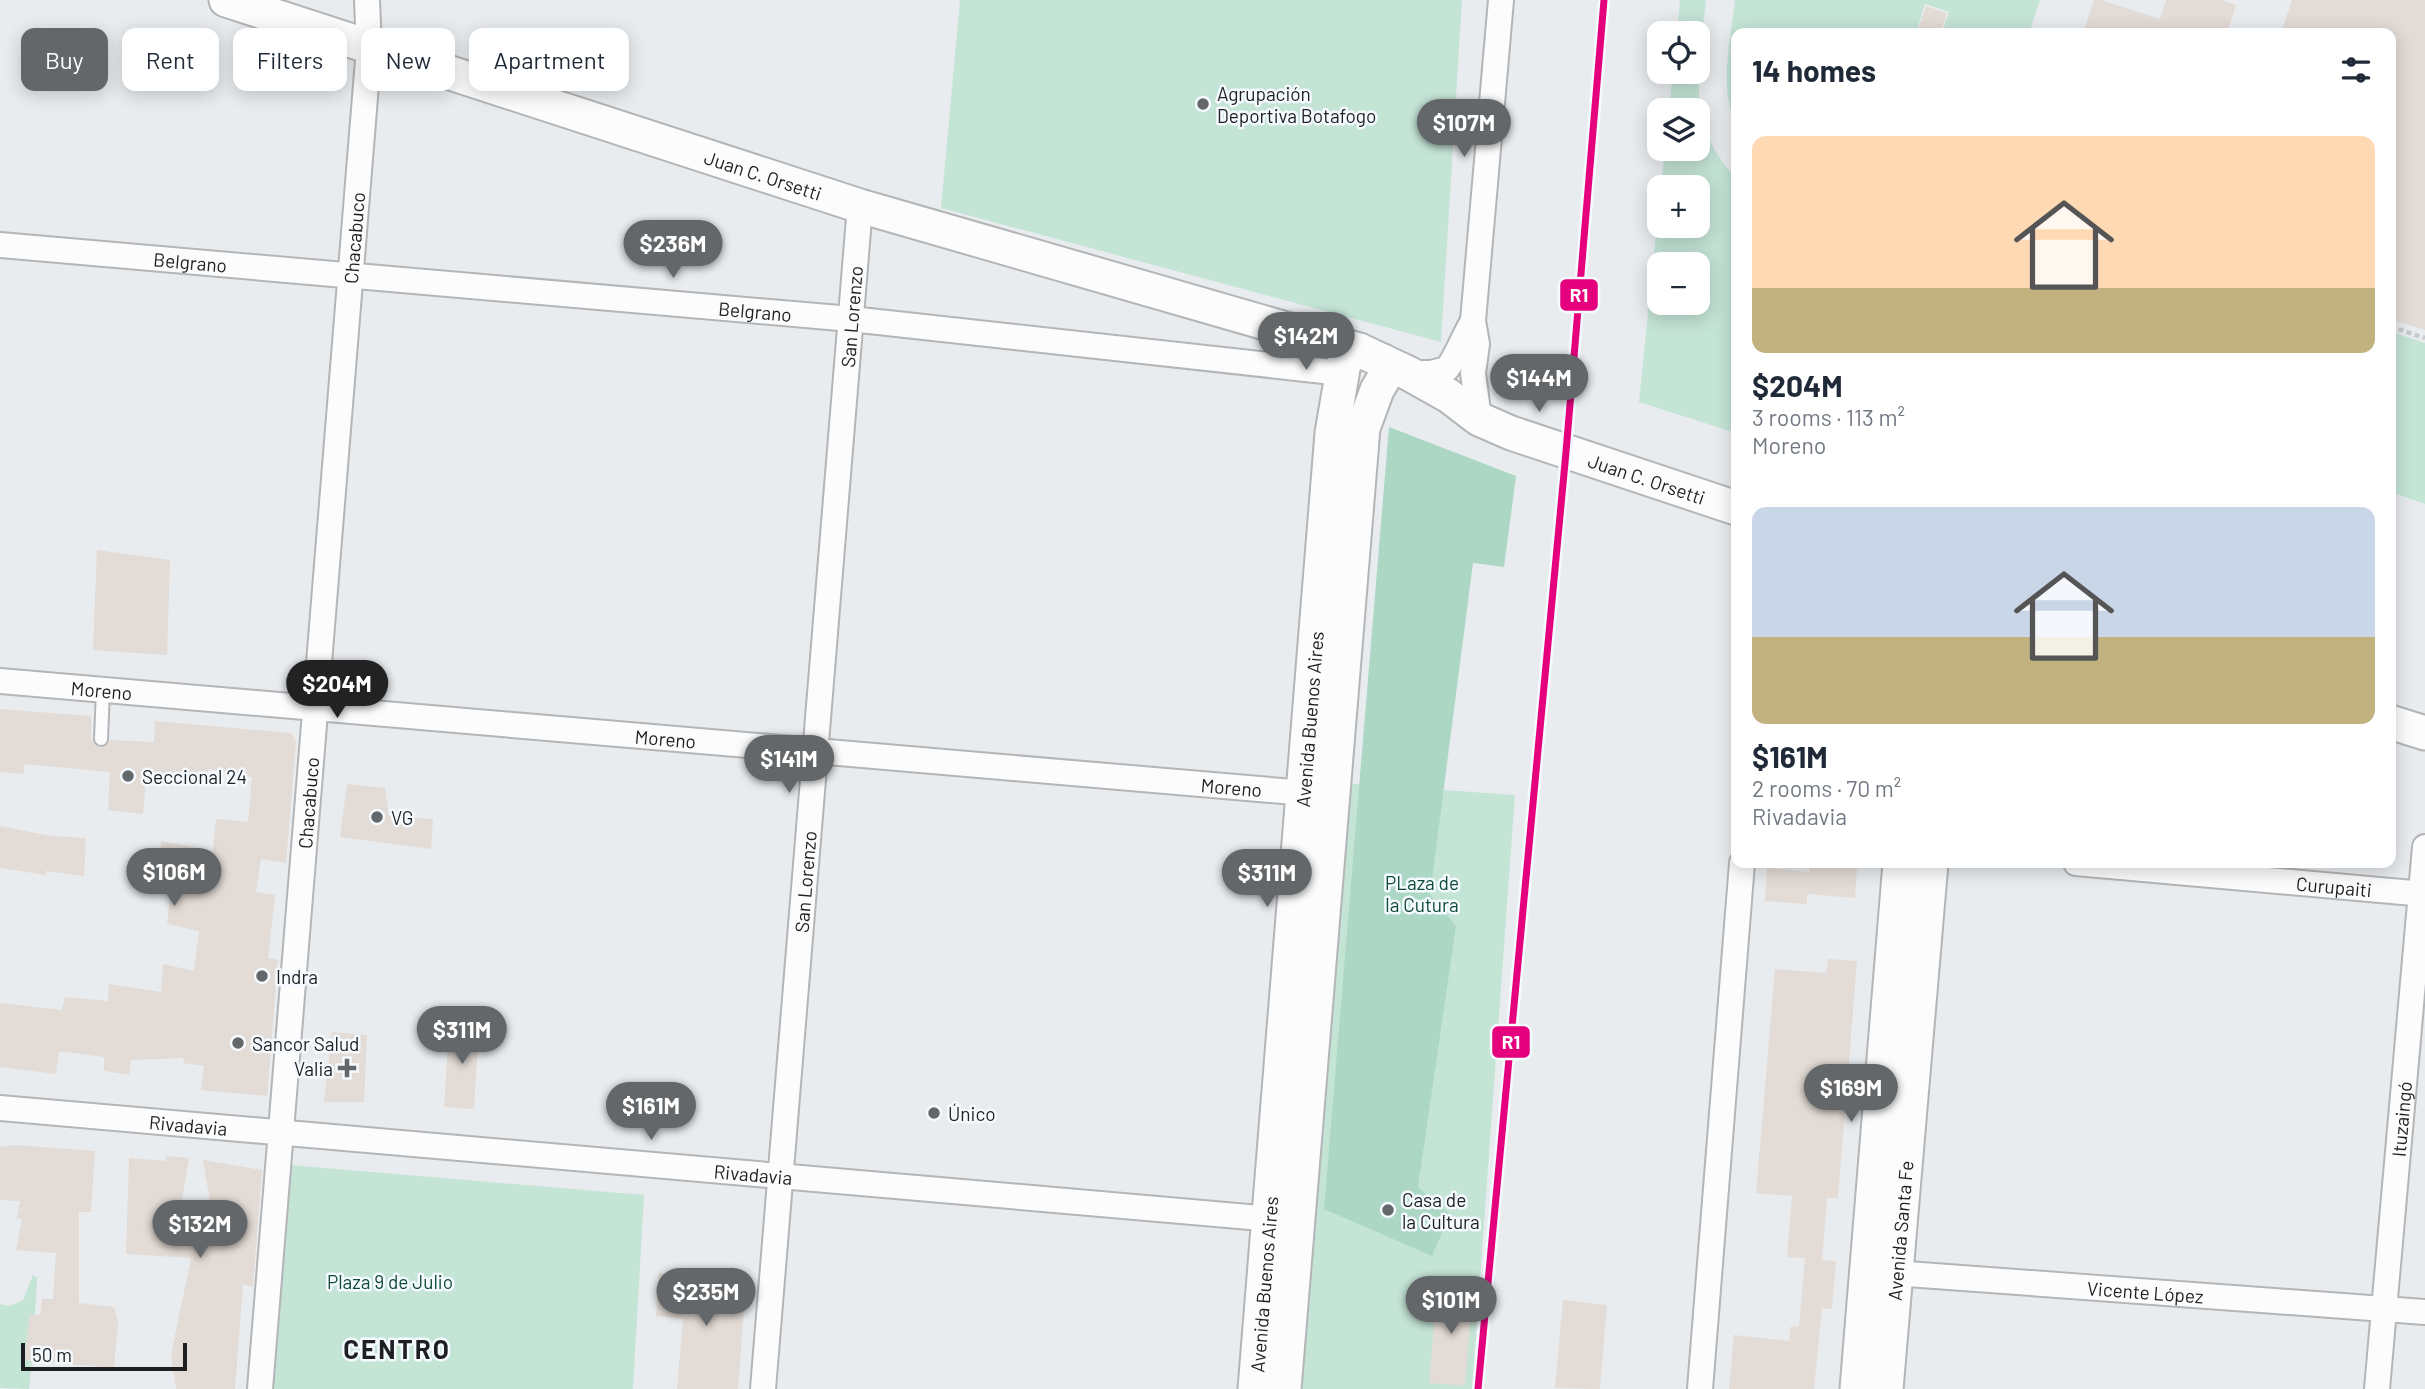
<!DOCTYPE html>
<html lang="en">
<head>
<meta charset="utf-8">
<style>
  body { margin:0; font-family:Barlow,sans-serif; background:#f2f2f3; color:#1f2937; height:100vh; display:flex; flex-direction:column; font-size:26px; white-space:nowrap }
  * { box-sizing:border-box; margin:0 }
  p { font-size:23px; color:#747a83 }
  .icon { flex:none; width:38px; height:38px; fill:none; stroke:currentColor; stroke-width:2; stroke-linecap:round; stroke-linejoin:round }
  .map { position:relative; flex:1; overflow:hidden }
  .panel { position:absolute; left:1731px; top:28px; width:665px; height:840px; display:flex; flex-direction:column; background:#fff; border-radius:14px; box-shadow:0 4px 18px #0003 }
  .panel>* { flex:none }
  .hud { position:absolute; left:21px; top:28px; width:665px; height:63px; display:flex; gap:14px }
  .controls { position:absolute; left:1647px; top:21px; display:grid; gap:14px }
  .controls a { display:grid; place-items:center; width:63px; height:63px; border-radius:14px; background:#fff; box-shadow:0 4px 18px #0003; font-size:35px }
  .scale { position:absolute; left:21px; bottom:18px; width:166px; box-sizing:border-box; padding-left:7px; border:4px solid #1d1f21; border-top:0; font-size:19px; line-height:24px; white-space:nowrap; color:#1d1f21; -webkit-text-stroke:5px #f4faff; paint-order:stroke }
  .price { position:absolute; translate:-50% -60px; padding:0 16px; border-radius:24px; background:#646769; color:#fff; font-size:23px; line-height:46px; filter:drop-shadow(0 2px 4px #0008) }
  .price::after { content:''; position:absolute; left:50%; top:42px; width:21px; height:16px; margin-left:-10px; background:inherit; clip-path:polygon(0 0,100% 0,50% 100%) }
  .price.selected { background:#222; color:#fff }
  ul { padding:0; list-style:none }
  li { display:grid; align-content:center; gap:14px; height:371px; padding:0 21px }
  li span { display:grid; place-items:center; height:217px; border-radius:14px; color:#555 }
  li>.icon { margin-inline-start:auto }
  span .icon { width:126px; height:126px; fill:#fffc; stroke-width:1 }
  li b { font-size:30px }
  h2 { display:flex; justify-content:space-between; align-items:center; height:84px; padding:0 21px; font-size:30px }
  .tag { padding:0 24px; border-radius:14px; background:#fff; box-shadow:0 4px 18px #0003; font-size:24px; line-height:63px }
  .tag.selected { background:#646769; color:#fff }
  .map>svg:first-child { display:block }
</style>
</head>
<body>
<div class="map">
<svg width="2425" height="1389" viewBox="0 0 2425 1389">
  <rect width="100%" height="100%" fill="#e9ecef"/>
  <g fill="#c4e4d6" fill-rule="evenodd">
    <path d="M960,0H1462L1441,342L941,208Z"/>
    <path d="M1680,0H1706C1699,65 1685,126 1736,178V433L1639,402L1659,205V226H1698V187H1661L1665,149H1698V110H1669L1673,72H1698V33H1677ZM1659,264H1698V303H1659Z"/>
    <path d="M1735,0H2040L2029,33H1942L1949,12L1925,4L1916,33H1736V124C1718,87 1731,40 1735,0Z"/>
    <path d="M2398,334L2425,343V504L2391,492L2390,335Z"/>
    <path d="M1343,783L1515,795L1472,1389H1302Z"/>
    <path d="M290,1165L644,1195L633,1389H272Z"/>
    <path d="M33,1275L37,1278L35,1315H30L24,1360L32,1361L29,1389L0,1388V1304L9,1306L23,1300Z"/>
  </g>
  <path fill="#acd7c5" d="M1389,427L1516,476L1504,567L1473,563L1430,895L1456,926L1418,1187L1450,1214L1432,1256L1324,1209Z"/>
  <g fill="#e3dbd5">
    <path d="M2094,0H2101L2160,19L2166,0H2222L2236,5L2227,33H2083Z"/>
    <path d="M2292,0H2425V330L2390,319V33H2281Z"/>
    <path d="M1926,6L1947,13L1940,33H1917Z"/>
    <path d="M97,550L170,560L167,655L93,650Z"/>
    <path d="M0,709L91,716V739L96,746L100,748L106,746L110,740L154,742L155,721L291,733L296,741L286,863L261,859L256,892L275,895L268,958L278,960L267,1096L201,1090L204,1066L183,1063L184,1058L131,1060L129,1075L104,1071V1057L59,1051L56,1074L0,1067V1003L62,1010L65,997L108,1001L109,984L161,992L163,964L194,971L199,931L167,924L173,868L160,865L161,841L213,851L216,819L248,822L252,777L208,769L207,780L197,777L146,778L143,814L108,810L110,772L24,764V774L0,772Z"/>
    <path d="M347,784L385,788L389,816L433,819L431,849L340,837Z"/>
    <path d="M0,826L51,836L86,838L84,876L46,871V875L0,868Z"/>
    <path d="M1810,863L1857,867L1855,898L1807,894V904L1765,901L1767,868L1809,872Z"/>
    <path d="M1828,959L1857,961L1838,1198H1827L1822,1260L1836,1261L1832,1309L1822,1308L1814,1389H1729L1734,1335L1789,1341L1791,1326L1799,1327L1805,1258L1787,1257L1792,1196L1756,1193L1775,969L1826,973Z"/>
    <path d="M459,1021H471L479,1029L474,1109L444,1107L449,1027Z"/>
    <path d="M332,1032L367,1035L364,1102H324Z"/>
    <path d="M15,1145L95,1151L91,1212H79V1303L114,1307L118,1322L114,1368L24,1360L30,1314L40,1315L42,1299H53L56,1253L16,1250L22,1219L17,1218L20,1201L0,1200V1147Z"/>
    <path d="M166,1156L189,1158L176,1235L217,1243L203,1160L262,1170L253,1287L243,1284L235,1389H176L171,1355L191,1258L126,1254L129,1158L166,1161Z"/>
    <path d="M659,1273L746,1280L738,1389H677L683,1319L656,1316Z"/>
    <path d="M1437,1285L1473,1288L1465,1386L1429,1383Z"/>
    <path d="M1563,1300L1607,1305L1600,1389L1555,1388Z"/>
  </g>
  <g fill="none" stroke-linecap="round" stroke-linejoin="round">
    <defs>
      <path id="lane" d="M101,739L103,690"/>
      <g id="street">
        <path id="s1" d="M0,245L851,319L1342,373"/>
        <path d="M1408,373H1431L1447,369C1458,354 1463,337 1473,321"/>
        <path d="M1479,419L1473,373L1477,344L1473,321L1501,0"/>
        <path id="s2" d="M0,681L1317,794"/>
        <path id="s3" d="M2076,863L2425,894"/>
        <path id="s4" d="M0,1108L1284,1220"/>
        <path id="s5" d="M1880,1272L2425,1312"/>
        <path id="s6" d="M260,1389L369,48L367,0"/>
        <path id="s7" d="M763,1389L860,206"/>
        <path d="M1700,1389L1742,863"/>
        <path id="s8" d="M2377,1389L2425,847"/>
      </g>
      <g id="secondary">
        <path id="s9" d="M226,0L860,206L1359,350L1408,373L1449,396L1479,419L1511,433L1736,508"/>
        <path d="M2390,722L2425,733"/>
        <path id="s10" d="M1255,1389L1332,433L1344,363L1351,354L1359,350"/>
        <path d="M1284,1389L1363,428L1377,390L1387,373L1383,361"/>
        <path d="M1857,1389L1900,863"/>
        <path id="s11" d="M1886,1389L1931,863"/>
      </g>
    </defs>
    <use href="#lane" stroke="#b3b5b7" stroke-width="16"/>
    <use href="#street" stroke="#b3b5b7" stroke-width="28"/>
    <use href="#secondary" stroke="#b3b5b7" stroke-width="37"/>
    <path stroke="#c8c9cb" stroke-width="4.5" stroke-dasharray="5 3.5" stroke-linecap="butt" d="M2390,330L2398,329L2425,338"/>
    <use href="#lane" stroke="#fcfcfd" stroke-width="12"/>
    <use href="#street" stroke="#fcfcfd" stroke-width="24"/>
    <use href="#secondary" stroke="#fcfcfd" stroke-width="33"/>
    <defs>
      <path id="rail-1" d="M1478,1389L1566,452L1604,0"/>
    </defs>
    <use href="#rail-1" stroke="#f4faff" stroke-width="12"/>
    <use href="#rail-1" stroke="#e5007d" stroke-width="7"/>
  </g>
  <g fill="#646769" stroke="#f4faff" stroke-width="2.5">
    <circle cx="1203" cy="104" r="7"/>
    <circle cx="128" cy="776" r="7"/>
    <circle cx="377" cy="817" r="7"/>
    <circle cx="262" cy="976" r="7"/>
    <circle cx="238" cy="1043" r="7"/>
    <path d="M343.5 1057.5h7v7h7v7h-7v7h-7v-7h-7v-7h7z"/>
    <circle cx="934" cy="1113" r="7"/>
    <circle cx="1388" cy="1210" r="7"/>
  </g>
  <g text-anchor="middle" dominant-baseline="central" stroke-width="5" stroke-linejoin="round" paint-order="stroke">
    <g font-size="19" fill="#1d1f21" stroke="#f4faff" text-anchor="start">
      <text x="1217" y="93">Agrupación<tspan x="1217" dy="22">Deportiva Botafogo</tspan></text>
      <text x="142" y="776">Seccional 24</text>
      <text x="391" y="817">VG</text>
      <text x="276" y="976">Indra</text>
      <text x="252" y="1043">Sancor Salud</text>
      <text x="333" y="1068" text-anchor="end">Valia</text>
      <text x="948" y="1113">Único</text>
      <text x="1402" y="1199">Casa de<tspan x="1402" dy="22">la Cultura</tspan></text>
    </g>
    <g font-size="19" fill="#1d1f21" stroke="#f4faff">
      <text stroke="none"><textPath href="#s9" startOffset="565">Juan C. Orsetti</textPath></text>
      <text stroke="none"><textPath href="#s6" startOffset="1155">Chacabuco</textPath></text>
      <text stroke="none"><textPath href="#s1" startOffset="191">Belgrano</textPath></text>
      <text stroke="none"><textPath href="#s1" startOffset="758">Belgrano</textPath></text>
      <text stroke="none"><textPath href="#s7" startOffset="1076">San Lorenzo</textPath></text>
      <text stroke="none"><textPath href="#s9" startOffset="1503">Juan C. Orsetti</textPath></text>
      <text stroke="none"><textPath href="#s2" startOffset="102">Moreno</textPath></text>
      <text stroke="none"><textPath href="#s10" startOffset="672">Avenida Buenos Aires</textPath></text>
      <text stroke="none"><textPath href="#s2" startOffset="668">Moreno</textPath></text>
      <text stroke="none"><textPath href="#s2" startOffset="1236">Moreno</textPath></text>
      <text stroke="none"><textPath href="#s6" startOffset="588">Chacabuco</textPath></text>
      <text stroke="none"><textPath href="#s7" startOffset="509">San Lorenzo</textPath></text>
      <text stroke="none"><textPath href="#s3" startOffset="259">Curupaiti</textPath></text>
      <text stroke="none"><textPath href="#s8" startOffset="271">Ituzaingó</textPath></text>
      <text stroke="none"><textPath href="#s4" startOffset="189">Rivadavia</textPath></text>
      <text stroke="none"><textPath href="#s4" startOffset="756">Rivadavia</textPath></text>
      <text stroke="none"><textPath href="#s11" startOffset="159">Avenida Santa Fe</textPath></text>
      <text stroke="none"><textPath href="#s10" startOffset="105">Avenida Buenos Aires</textPath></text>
      <text stroke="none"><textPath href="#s5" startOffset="266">Vicente López</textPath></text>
    </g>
    <g font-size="19" fill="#0f4b34" stroke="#f4faff">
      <text x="1422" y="882">PLaza de<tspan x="1422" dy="22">la Cutura</tspan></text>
      <text x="390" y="1281">Plaza 9 de Julio</text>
    </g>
    <g font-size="26" font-weight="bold" letter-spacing="2" fill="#1d1f21" stroke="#f4faff">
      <text x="397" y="1348">CENTRO</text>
    </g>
  </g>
  <g stroke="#f4faff" stroke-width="2.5">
    <rect x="1559" y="278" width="40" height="34" rx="7" fill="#e5007d"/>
    <rect x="1491" y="1025" width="40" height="34" rx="7" fill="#e5007d"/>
  </g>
  <g font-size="19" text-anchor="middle" font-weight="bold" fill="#fff">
    <text x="1579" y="302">R1</text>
    <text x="1511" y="1049">R1</text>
  </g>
</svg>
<div class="controls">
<a><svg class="icon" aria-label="locate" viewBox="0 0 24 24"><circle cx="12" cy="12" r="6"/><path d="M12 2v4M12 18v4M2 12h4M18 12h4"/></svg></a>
<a><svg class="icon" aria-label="layers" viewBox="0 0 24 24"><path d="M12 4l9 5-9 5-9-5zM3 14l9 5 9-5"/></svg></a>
<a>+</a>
<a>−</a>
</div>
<div class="scale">50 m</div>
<b class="price" style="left:1464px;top:159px">$107M</b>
<b class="price" style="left:673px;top:280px">$236M</b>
<b class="price" style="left:1306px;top:372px">$142M</b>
<b class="price" style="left:1539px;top:414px">$144M</b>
<b class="price selected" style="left:337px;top:720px">$204M</b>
<b class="price" style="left:789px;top:795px">$141M</b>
<b class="price" style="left:174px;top:908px">$106M</b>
<b class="price" style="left:1267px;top:909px">$311M</b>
<b class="price" style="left:462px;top:1066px">$311M</b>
<b class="price" style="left:1851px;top:1124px">$169M</b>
<b class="price" style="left:651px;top:1142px">$161M</b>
<b class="price" style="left:200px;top:1260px">$132M</b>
<b class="price" style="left:706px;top:1328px">$235M</b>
<b class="price" style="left:1451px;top:1336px">$101M</b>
<div class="hud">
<a class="tag selected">Buy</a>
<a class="tag">Rent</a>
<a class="tag">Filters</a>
<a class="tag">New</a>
<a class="tag">Apartment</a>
</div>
<section class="panel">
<h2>14 homes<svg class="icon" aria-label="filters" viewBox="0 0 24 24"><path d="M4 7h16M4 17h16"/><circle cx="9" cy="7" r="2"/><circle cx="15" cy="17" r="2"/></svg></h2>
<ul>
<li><span style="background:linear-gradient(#ffd9b3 70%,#c2b280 0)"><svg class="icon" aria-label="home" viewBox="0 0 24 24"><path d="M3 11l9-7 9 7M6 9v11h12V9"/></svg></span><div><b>$204M</b><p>3 rooms · 113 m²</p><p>Moreno</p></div></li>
<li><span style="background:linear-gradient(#c9d6e8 60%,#c2b280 0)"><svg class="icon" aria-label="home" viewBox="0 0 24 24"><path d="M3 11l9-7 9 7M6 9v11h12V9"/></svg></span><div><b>$161M</b><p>2 rooms · 70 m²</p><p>Rivadavia</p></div></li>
</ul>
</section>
</div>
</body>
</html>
